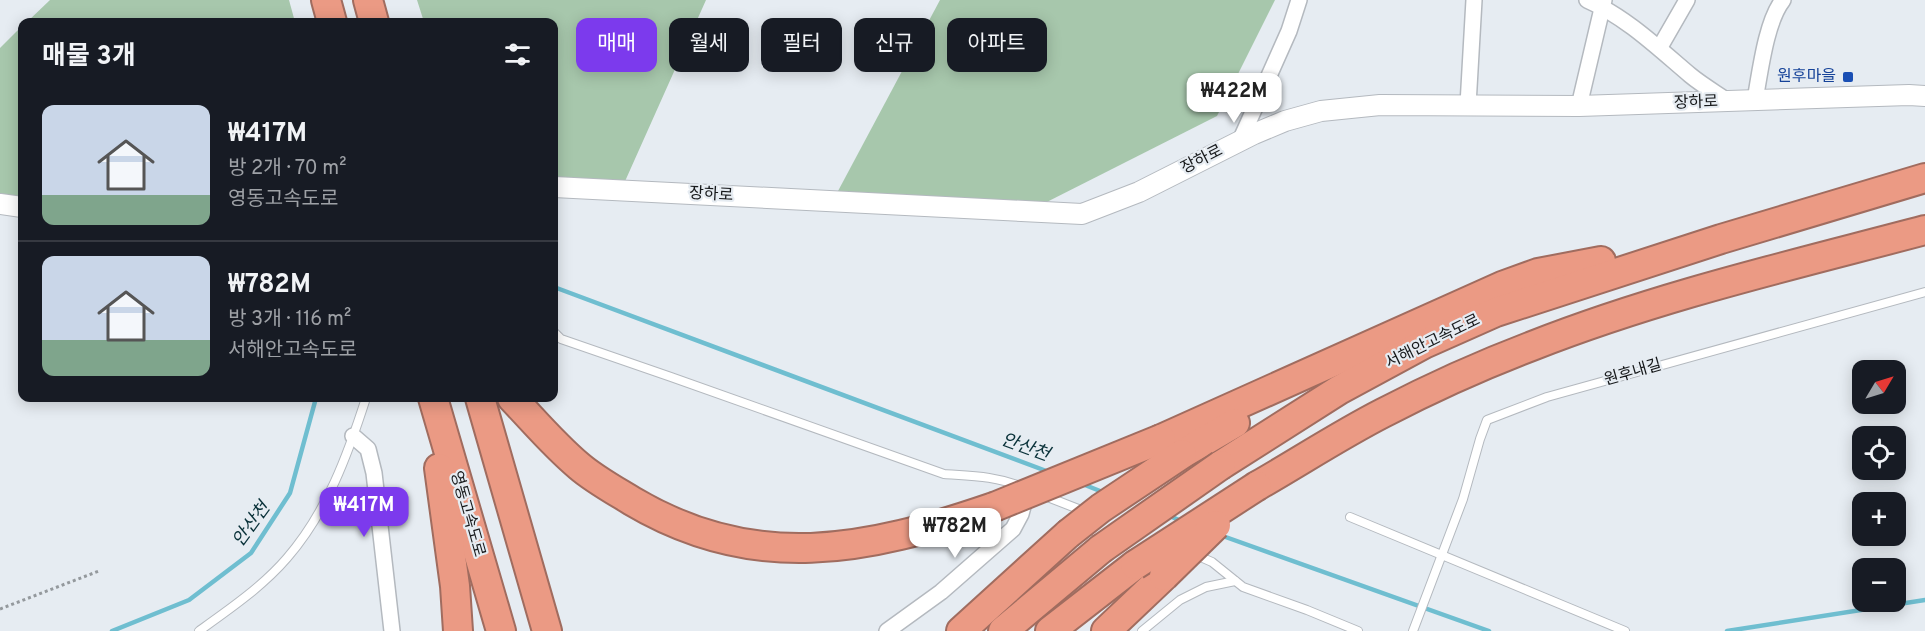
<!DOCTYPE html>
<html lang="ko">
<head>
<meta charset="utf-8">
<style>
  body { margin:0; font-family:Overpass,"Noto Sans KR",sans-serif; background:#242831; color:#f1f3f6; height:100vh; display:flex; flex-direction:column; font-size:22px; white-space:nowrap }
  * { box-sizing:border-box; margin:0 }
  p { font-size:20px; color:#9ea1a6 }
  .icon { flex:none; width:33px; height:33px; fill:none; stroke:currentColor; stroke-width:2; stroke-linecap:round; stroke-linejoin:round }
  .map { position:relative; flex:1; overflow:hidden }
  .panel { position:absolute; left:18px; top:18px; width:540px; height:384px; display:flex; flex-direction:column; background:#171b24; border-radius:12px; box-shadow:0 3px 15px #0003 }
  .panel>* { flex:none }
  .guide { position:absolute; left:576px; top:18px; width:570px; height:54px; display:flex; gap:12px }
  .needle { width:39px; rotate:52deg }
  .tools { position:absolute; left:1852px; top:360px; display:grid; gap:12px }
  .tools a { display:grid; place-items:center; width:54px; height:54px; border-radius:12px; background:#171b24; box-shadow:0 3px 15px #0003; font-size:30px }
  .price { position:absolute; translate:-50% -51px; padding:0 14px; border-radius:12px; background:#fff; color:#222; font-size:20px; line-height:39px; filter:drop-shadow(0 2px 3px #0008) }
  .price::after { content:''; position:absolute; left:50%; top:36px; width:18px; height:14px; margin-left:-9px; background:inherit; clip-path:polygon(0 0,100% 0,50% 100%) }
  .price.current { background:#7c3aed; color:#fff }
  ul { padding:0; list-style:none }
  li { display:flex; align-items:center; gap:18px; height:150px; padding:0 24px }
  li+li { border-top:2px solid #363941 }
  li span { display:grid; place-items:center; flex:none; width:168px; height:120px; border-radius:12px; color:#555 }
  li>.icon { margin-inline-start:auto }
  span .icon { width:72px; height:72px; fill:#fffc; stroke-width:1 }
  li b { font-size:26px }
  h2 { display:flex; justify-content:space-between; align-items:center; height:72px; padding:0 24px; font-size:26px }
  .pill { padding:0 21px; border-radius:12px; background:#171b24; box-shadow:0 3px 15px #0003; font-size:21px; line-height:54px }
  .pill.current { background:#7c3aed; color:#fff }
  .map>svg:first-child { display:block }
</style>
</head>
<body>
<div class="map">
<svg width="1925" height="631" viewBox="0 0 1925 631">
  <rect width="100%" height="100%" fill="#e6ecf2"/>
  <g fill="#a7c7ac">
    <path d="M50,0H289L295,22H27Z"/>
    <path d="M417,0H706L622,188L554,179V22H424Z"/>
    <path d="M940,0H1275L1217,116L1029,211L830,206Z"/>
    <path d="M22,26V204L0,202V48Z"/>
  </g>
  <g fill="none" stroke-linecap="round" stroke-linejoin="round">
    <g stroke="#6fbed0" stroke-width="4.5">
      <path d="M554,287L1049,472"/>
      <path d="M1080,483L1105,493"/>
      <path d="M1167,515L1184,522"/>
      <path d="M1220,535L1489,631"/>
      <path d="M112,631L189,600L251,553L290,493L316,398"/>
      <path d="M1727,631L1925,600"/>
    </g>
    <defs>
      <g id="service">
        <path d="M554,332L561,339L671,377L944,474C972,476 996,476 1022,487"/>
        <path d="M1045,496L1086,512"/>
        <path d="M1350,517L1625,631"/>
        <path d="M1196,555L1212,562L1243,587L1307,610L1358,631"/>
        <path d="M199,631C230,609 263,586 287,558C327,512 348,454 366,398"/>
        <path d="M1142,631L1180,600L1206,587L1235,581"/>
        <path d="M1413,631L1463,499L1480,439L1487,420L1547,397L1925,292"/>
      </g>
      <g id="minor">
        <path d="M1587,0C1626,17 1658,48 1690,75C1702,85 1716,93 1729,102"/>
        <path d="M1660,47L1687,0"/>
        <path d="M1755,100C1760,73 1766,21 1783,0"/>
        <path d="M1468,105L1474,0"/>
        <path d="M1579,106L1604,0"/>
        <path d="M1240,141L1289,31L1299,0"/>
        <path d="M353,436L368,449L374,473L392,631"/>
        <path d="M887,631L941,592L1013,529L1021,514L1027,492"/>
      </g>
      <g id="tertiary">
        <path d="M554,187L1082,214L1139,192L1254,134L1285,121L1321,111L1380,105L1579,106L1909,95L1925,96"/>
        <path d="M0,204L22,207"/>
      </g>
      <g id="motorway">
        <path d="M326,0L332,22"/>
        <path d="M368,0L374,22"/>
        <path d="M433,398L501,631"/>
        <path d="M480,398L547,631"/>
        <path d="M512,398C534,421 554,445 579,466C594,479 614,490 632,501C755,574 866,551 994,507"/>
        <path d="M1161,439L1502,286L1538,273L1601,261"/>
        <path d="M1182,454L1235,423"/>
        <path d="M1221,465L1339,390L1424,344L1496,312L1721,239L1925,178"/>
        <path d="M439,468L455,586L458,631"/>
        <path d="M1257,486C1299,462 1340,435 1383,413C1431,388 1482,365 1532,346C1659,296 1793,265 1925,230"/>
        <path d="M961,631L1068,534"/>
        <path d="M1003,631L1101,549"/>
        <path d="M1050,631L1135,565"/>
        <path d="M1106,631L1164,576"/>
      </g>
    </defs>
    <use href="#service" stroke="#b4b9bf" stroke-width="10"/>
    <use href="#minor" stroke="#b4b9bf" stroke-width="18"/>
    <use href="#tertiary" stroke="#b4b9bf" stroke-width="22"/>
    <use href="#motorway" stroke="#a06c5f" stroke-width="32"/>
    <path stroke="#94999d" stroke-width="3" stroke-dasharray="3 3" stroke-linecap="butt" d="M0,609L99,571"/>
    <use href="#service" stroke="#fff" stroke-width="8"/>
    <use href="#minor" stroke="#fff" stroke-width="15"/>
    <use href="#tertiary" stroke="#fff" stroke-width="20"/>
    <use href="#motorway" stroke="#eb9a84" stroke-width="28"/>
    <defs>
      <g id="motorway-bridge">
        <path d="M994,507L1161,439"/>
        <path d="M1068,534L1101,508L1182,454"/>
        <path d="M1101,549L1221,465"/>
        <path d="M1135,565L1257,486"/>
        <path d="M1164,576L1216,525"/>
      </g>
    </defs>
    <use href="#motorway-bridge" stroke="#a06c5f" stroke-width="32" stroke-linecap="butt"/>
    <use href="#motorway-bridge" stroke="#eb9a84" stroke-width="28"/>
  </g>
  <rect fill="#1a4fb4" stroke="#e6ecf2" stroke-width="2" x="1842" y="71" width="12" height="12" rx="3"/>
  <g text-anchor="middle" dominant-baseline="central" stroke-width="4.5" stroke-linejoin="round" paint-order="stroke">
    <g font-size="16" fill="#164399" stroke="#e6ecf2" text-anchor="end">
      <text x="1836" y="77">원후마을</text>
    </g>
    <g font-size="16" fill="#16181a" stroke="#e6ecf2">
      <text transform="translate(1696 103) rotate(-2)">장하로</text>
      <text transform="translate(1202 160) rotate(-27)">장하로</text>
      <text transform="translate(711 195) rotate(3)">장하로</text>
      <text transform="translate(1433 342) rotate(-26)">서해안고속도로</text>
      <text transform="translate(1633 373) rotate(-16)">원후내길</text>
      <text transform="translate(467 514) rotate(74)">영동고속도로</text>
    </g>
    <g font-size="18" font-style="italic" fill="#083038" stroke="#e6ecf2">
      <text transform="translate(1025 448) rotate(20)">안산천</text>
      <text transform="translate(252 525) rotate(-54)">안산천</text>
    </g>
  </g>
</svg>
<div class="tools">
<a><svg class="needle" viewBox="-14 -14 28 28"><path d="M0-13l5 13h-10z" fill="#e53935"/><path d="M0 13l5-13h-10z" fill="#9ea1a6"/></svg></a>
<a><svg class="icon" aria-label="locate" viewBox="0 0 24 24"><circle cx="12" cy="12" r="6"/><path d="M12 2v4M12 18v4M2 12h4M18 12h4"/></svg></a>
<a>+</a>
<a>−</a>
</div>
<b class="price" style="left:1234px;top:124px">₩422M</b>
<b class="price current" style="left:364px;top:538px">₩417M</b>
<b class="price" style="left:955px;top:559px">₩782M</b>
<div class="guide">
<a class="pill current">매매</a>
<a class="pill">월세</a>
<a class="pill">필터</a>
<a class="pill">신규</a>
<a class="pill">아파트</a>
</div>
<section class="panel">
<h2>매물 3개<svg class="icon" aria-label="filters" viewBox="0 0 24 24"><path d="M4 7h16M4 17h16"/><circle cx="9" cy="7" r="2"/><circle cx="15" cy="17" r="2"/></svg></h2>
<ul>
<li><span style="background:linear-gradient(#c9d6e8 75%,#7fa58c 0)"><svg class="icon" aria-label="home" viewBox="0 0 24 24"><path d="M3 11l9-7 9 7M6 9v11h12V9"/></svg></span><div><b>₩417M</b><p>방 2개 · 70 m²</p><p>영동고속도로</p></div></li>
<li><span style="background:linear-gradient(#c9d6e8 70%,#7fa58c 0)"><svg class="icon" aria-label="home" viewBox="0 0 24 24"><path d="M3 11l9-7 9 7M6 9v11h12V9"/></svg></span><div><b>₩782M</b><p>방 3개 · 116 m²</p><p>서해안고속도로</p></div></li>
</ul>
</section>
</div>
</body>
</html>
